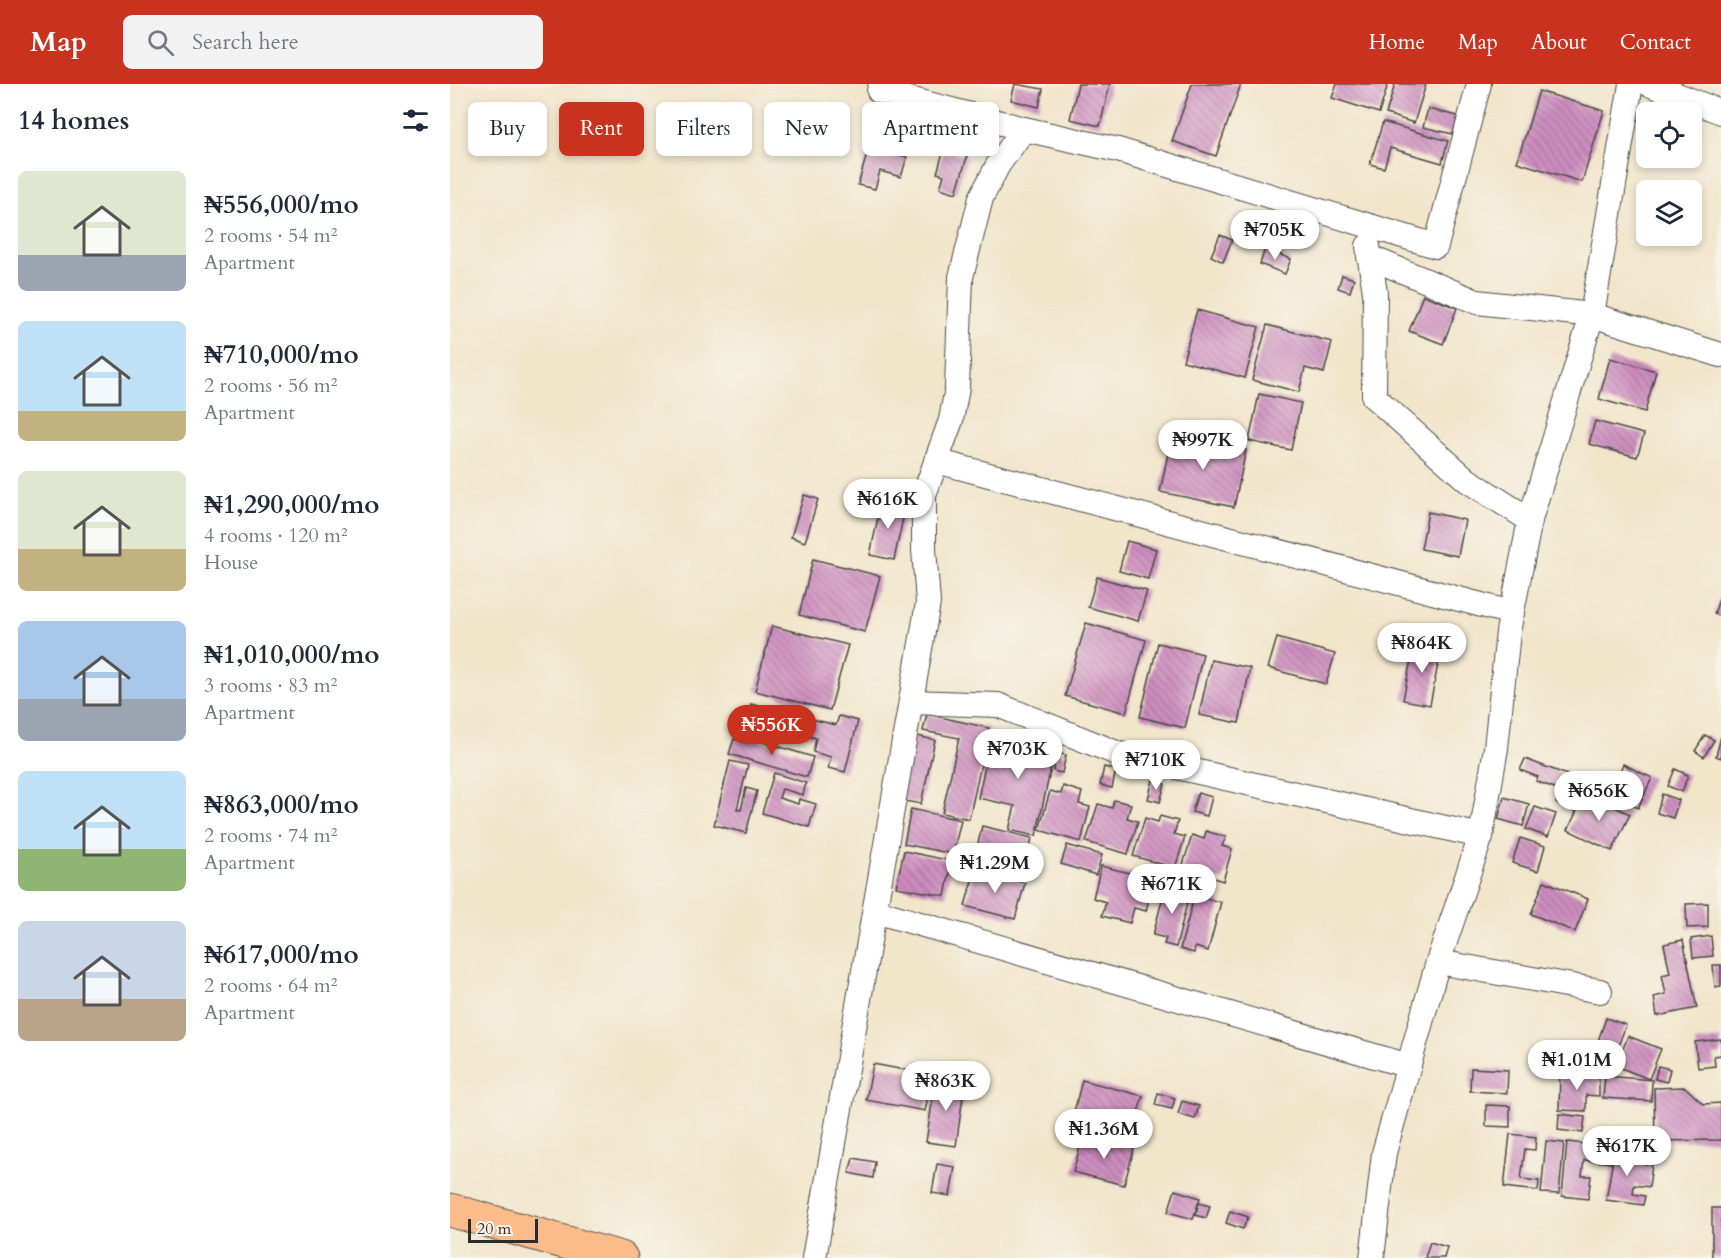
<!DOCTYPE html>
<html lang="en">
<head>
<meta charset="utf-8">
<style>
  body { margin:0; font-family:Cardo,serif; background:#f2f2f3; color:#1f2937; height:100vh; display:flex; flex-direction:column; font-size:22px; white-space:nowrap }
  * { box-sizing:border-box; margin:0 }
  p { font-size:20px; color:#747a83 }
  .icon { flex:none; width:33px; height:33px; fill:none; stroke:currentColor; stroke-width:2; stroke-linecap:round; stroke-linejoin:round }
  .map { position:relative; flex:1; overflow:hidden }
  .panel { display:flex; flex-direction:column; background:#fff; width:450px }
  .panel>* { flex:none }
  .guide { position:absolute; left:18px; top:18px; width:570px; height:54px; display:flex; gap:12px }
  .fabs { position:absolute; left:1186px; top:18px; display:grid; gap:12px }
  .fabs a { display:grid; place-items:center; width:66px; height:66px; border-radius:9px; background:#fff; box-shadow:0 3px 9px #0003; font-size:30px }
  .scale { position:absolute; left:18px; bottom:15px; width:70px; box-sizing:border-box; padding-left:6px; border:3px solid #2b2b2b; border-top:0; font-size:16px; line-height:21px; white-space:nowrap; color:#2b2b2b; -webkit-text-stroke:4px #f7f3e8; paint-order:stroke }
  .price { position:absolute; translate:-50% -51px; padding:0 14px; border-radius:21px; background:#fff; color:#222; font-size:20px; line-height:39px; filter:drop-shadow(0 2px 3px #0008) }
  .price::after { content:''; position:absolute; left:50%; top:36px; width:18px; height:14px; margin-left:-9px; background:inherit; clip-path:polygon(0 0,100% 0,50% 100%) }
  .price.current { background:#c8321e; color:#fff }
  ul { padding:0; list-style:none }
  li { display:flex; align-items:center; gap:18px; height:150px; padding:0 18px }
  li span { display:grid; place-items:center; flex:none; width:168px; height:120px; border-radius:9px; color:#555 }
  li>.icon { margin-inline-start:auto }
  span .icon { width:72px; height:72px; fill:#fffc; stroke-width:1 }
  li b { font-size:26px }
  h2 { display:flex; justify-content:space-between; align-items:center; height:72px; padding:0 18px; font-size:26px }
  .pill { padding:0 21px; border-radius:9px; background:#fff; box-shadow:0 3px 9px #0003; font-size:21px; line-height:54px }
  .pill.current { background:#c8321e; color:#fff }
  header { display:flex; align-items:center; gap:36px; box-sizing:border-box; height:84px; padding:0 30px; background:#c8321e; color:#fff }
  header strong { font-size:28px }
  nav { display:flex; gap:33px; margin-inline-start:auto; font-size:21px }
  .search { width:420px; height:54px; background:#f2f2f3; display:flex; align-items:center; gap:15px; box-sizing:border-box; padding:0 21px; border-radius:9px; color:#747a83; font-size:22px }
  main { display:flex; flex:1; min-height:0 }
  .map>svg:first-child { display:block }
</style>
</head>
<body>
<header>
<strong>Map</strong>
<div class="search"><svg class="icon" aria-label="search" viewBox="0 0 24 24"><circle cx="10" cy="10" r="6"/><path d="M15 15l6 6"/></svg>Search here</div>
<nav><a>Home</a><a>Map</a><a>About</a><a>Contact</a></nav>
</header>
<main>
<section class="panel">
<h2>14 homes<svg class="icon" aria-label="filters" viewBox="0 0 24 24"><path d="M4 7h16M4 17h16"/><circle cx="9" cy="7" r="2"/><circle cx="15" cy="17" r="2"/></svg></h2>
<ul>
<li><span style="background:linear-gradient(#dfe7d0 70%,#9aa5b1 0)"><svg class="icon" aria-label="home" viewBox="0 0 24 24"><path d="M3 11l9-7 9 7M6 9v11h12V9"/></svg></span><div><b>₦556,000/mo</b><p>2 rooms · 54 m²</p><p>Apartment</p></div></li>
<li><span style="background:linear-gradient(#bfe0f5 75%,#c2b280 0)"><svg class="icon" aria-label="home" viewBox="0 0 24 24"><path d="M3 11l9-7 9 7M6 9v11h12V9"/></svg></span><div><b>₦710,000/mo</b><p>2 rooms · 56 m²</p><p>Apartment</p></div></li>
<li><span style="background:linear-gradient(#dfe7d0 65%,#c2b280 0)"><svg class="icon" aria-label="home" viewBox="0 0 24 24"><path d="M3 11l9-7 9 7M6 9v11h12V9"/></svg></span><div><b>₦1,290,000/mo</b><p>4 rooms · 120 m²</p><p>House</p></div></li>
<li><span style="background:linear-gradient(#a9c7e8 65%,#9aa5b1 0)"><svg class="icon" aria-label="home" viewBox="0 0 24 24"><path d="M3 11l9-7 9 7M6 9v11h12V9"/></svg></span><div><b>₦1,010,000/mo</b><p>3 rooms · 83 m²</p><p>Apartment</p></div></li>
<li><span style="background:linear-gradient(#bfe0f5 65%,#8fb573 0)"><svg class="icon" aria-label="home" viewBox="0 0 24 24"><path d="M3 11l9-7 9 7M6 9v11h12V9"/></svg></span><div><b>₦863,000/mo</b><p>2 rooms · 74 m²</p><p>Apartment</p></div></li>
<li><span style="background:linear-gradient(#c9d6e8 65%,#b9a48a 0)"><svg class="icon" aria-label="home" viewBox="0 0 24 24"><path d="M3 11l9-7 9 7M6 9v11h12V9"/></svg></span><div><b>₦617,000/mo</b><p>2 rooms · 64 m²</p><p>Apartment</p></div></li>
</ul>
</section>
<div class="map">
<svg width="1271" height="1174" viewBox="0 0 1271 1174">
  <defs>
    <pattern id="building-back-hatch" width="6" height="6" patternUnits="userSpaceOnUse" patternTransform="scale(1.5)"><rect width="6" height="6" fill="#cd8cbf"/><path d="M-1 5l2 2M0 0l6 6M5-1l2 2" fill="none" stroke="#a7739b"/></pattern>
  </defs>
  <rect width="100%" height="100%" fill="#f7f3e8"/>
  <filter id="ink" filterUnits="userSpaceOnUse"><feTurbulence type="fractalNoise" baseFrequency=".0167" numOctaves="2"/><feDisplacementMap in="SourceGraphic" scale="12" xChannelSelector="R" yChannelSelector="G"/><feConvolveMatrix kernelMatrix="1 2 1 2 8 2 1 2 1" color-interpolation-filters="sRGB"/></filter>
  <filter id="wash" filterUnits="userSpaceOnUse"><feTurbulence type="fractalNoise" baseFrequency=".008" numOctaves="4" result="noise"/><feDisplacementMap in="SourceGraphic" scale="24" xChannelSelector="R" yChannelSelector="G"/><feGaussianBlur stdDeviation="1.35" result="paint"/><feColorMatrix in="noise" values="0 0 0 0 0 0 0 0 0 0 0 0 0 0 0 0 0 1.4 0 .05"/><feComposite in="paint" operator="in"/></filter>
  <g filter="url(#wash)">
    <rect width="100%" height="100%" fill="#f1e5ca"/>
    <g id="blocks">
      <g fill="url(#building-back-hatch)">
        <path d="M565,0L593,5L589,23L561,16Z"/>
        <path d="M628,0H660L650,42L620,35Z"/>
        <path d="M742,0H791L766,72L722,57Z"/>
        <path d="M887,0H938L929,29L882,14Z"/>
        <path d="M945,0H976L964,39L936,30Z"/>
        <path d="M1089,7L1154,27L1132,98L1067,78Z"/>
        <path d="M978,25L1008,32L1003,50L973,43Z"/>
        <path d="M933,38L998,57L992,79L940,64L934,84L920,80Z"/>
        <path d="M423,49L440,53L436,67L457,73L451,93L430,87L425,105L408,101Z"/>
        <path d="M494,65L517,73L506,109L490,104L494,91L487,89Z"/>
        <path d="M770,151L782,156L773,178L761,172Z"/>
        <path d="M815,165L841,175L835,190L810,180Z"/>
        <path d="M892,191L904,195L900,208L888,204Z"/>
        <path d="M973,211L1007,224L993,260L959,247Z"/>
        <path d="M747,226L809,243L795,294L733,277Z"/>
        <path d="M817,241L882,258L874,289L855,284L849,308L802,296Z"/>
        <path d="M1160,274L1206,287L1195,328L1149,315Z"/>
        <path d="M809,310L851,319L841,366L799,357Z"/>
        <path d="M1145,337L1194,350L1187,373L1139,360Z"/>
        <path d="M722,350L796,366L784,423L710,408Z"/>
        <path d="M354,411L368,415L355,458L341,453Z"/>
        <path d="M432,415L456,420L444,476L420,471Z"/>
        <path d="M978,428L1015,436L1008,472L971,465Z"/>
        <path d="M677,457L706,465L698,495L669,487Z"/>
        <path d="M363,475L430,492L415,548L349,531Z"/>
        <path d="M647,493L697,507L688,537L638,523Z"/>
        <path d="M1271,509V532L1264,530Z"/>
        <path d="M636,539L696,556L676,629L615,612Z"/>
        <path d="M322,542L398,561L380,626L305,607Z"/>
        <path d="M827,554L885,570L876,600L818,584Z"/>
        <path d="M708,559L753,570L735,644L690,633Z"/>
        <path d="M964,560L991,565L980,621L953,616Z"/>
        <path d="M761,576L800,584L789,639L749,631Z"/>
        <path d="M301,620L386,641L389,632L408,637L395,688L378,684L381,673L363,668L366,654L297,636Z"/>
        <path d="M477,630L539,644L519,735L492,729L509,654L473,647Z"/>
        <path d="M542,650L605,665L586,752L559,746L565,722L528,714Z"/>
        <path d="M463,651L485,656L471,720L449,716Z"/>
        <path d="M1255,651L1264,656L1254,673L1245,667Z"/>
        <path d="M294,652L363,673L357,693L279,670L284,655L293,658Z"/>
        <path d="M1271,652V674L1266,672Z"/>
        <path d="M607,669L616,671L612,689L603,687Z"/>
        <path d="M1075,675L1136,698L1125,727L1106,719L1110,706L1086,697L1088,693L1070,686Z"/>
        <path d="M280,677L298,681L287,725L291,726L296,704L307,707L296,749L264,741Z"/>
        <path d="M1173,680L1202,694L1188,724L1176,718L1182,704L1166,696Z"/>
        <path d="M654,683L666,686L662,704L650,701Z"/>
        <path d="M1225,685L1238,691L1232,708L1218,702Z"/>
        <path d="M324,689L356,699L353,711L332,705L329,714L348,720L349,715L366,720L359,743L312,729Z"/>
        <path d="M703,696L715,700L710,718L698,715Z"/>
        <path d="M613,702L632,708L629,720L640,723L631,758L589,746L600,707L611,710Z"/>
        <path d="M748,709L762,713L757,732L742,728Z"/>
        <path d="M1135,709L1180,730L1162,767L1118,746Z"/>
        <path d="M1212,710L1229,716L1223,734L1207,729Z"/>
        <path d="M1054,713L1079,720L1073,742L1048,735Z"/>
        <path d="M664,716L681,720L677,734L688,737L678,770L636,758L648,720L662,724Z"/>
        <path d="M1085,723L1106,730L1098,753L1076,745Z"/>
        <path d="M461,725L511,736L503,770L454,760Z"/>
        <path d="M710,732L728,737L724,750L735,753L725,784L683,772L695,734L708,738Z"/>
        <path d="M532,742L582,754L574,789L524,777Z"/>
        <path d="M756,747L776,753L772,762L782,765L773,797L732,784L742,751L754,755Z"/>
        <path d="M1070,754L1095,762L1088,787L1062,779Z"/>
        <path d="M617,761L652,771L646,791L611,780Z"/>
        <path d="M454,767L502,777L495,812L446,803Z"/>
        <path d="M651,782L704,795L696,827L684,824L680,839L652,832L656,818L643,814Z"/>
        <path d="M525,786L575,799L565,835L515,822Z"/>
        <path d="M1094,797L1138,815L1125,848L1081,830Z"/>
        <path d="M716,801L740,807L726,863L714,860L716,854L703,851Z"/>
        <path d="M746,806L754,808L753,814L771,818L758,867L745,863L744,869L730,865Z"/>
        <path d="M1258,819V843L1237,844L1236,820Z"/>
        <path d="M1261,852L1263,872L1243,874L1241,855Z"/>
        <path d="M1233,856L1247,924L1207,932L1204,913L1216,910L1212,891L1220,889L1214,860Z"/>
        <path d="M1263,881H1271V902L1265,903Z"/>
        <path d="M1156,934L1176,941L1158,989L1139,983Z"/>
        <path d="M1178,952L1211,965L1199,995L1166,982Z"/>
        <path d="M1271,955V971L1264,972L1265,982L1248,984L1245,958Z"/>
        <path d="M423,980L482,991L475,1027L416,1016Z"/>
        <path d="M1208,982L1220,985L1217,998L1205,995Z"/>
        <path d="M1021,984L1058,986L1057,1009L1020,1007Z"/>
        <path d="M1110,990L1149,992V1012L1136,1011V1027L1109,1026Z"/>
        <path d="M1155,992L1202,996L1201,1017L1153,1014Z"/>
        <path d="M486,994L515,998L506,1062L476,1058Z"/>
        <path d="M632,996L693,1012L683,1045L624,1028Z"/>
        <path d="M1235,1003L1253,1020L1271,1019V1056L1205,1057L1204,1004Z"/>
        <path d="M708,1009L725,1014L722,1025L705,1021Z"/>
        <path d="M732,1017L749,1022L745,1035L728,1030Z"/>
        <path d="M1036,1021L1060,1022V1043L1036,1042Z"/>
        <path d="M1109,1030L1135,1033L1133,1049L1108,1046Z"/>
        <path d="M1060,1050L1086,1053L1085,1066L1075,1065L1071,1095L1089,1097L1088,1107L1054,1103Z"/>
        <path d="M633,1052L684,1065L674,1101L623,1088Z"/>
        <path d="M1096,1057L1114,1059L1109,1110L1091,1109Z"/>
        <path d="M1117,1058L1163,1063L1161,1079L1134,1076L1132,1092H1141L1138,1115L1112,1112Z"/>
        <path d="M1165,1063L1185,1066L1184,1078L1202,1081L1199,1103L1184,1101L1183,1110L1195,1112L1193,1121L1156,1116Z"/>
        <path d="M403,1074L425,1078L423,1094L399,1089Z"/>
        <path d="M487,1080L505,1083L500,1112L482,1109Z"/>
        <path d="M725,1106L750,1114L743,1135L718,1128Z"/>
        <path d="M749,1119L760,1122L756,1134L745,1131Z"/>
        <rect x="1262" y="1124" width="9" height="50"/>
        <path d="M780,1127L798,1133L793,1145L776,1139Z"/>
        <path d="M980,1158L997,1163L994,1174H975Z"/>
      </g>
    </g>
  </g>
  <g filter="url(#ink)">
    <use href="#blocks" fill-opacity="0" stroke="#494743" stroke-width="1.5"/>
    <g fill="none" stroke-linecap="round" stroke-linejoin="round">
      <defs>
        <g id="minor">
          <path d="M431,0L429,7L574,45"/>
          <path d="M1181,0L1142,231L1271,271"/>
          <path d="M1199,0L1271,28"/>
          <path d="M918,162L925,209L924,313L1017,396L1080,436"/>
          <path d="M919,173L1027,218L1142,231L1080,436L1058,548L1046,664L1031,752L988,878L934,1069L922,1174"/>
          <path d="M486,377L1062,529"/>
          <path d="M462,618L548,621L669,670L1031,752"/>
          <path d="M425,827L959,982"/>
          <path d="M988,878L1150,907"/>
          <path d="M364,1174L478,519L474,465V411L501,336L507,304L511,193L531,114L548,81L574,45L668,66L986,162L1029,0"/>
        </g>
        <path id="highway" d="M0,1126L171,1174"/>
      </defs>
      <use href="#minor" stroke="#494743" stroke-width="26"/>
      <use href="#highway" stroke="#494743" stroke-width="35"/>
      <use href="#minor" stroke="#fff" stroke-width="24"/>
      <use href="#highway" stroke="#f9bc8a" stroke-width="33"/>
    </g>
  </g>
</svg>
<div class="fabs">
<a><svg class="icon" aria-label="locate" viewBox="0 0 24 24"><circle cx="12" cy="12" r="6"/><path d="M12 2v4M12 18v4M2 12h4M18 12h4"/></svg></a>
<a><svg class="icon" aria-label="layers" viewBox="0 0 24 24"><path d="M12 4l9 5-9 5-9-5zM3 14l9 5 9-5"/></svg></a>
</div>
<div class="scale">20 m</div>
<b class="price" style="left:825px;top:177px">₦705K</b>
<b class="price" style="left:753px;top:387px">₦997K</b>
<b class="price" style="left:438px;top:446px">₦616K</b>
<b class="price" style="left:972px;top:590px">₦864K</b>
<b class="price current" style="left:322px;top:672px">₦556K</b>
<b class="price" style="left:568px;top:696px">₦703K</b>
<b class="price" style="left:706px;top:707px">₦710K</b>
<b class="price" style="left:1149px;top:738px">₦656K</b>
<b class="price" style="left:545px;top:810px">₦1.29M</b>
<b class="price" style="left:722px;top:831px">₦671K</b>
<b class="price" style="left:1127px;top:1007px">₦1.01M</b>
<b class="price" style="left:496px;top:1028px">₦863K</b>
<b class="price" style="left:654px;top:1076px">₦1.36M</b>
<b class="price" style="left:1177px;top:1093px">₦617K</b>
<div class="guide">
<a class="pill">Buy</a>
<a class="pill current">Rent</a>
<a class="pill">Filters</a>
<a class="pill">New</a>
<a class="pill">Apartment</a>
</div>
</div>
</main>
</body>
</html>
